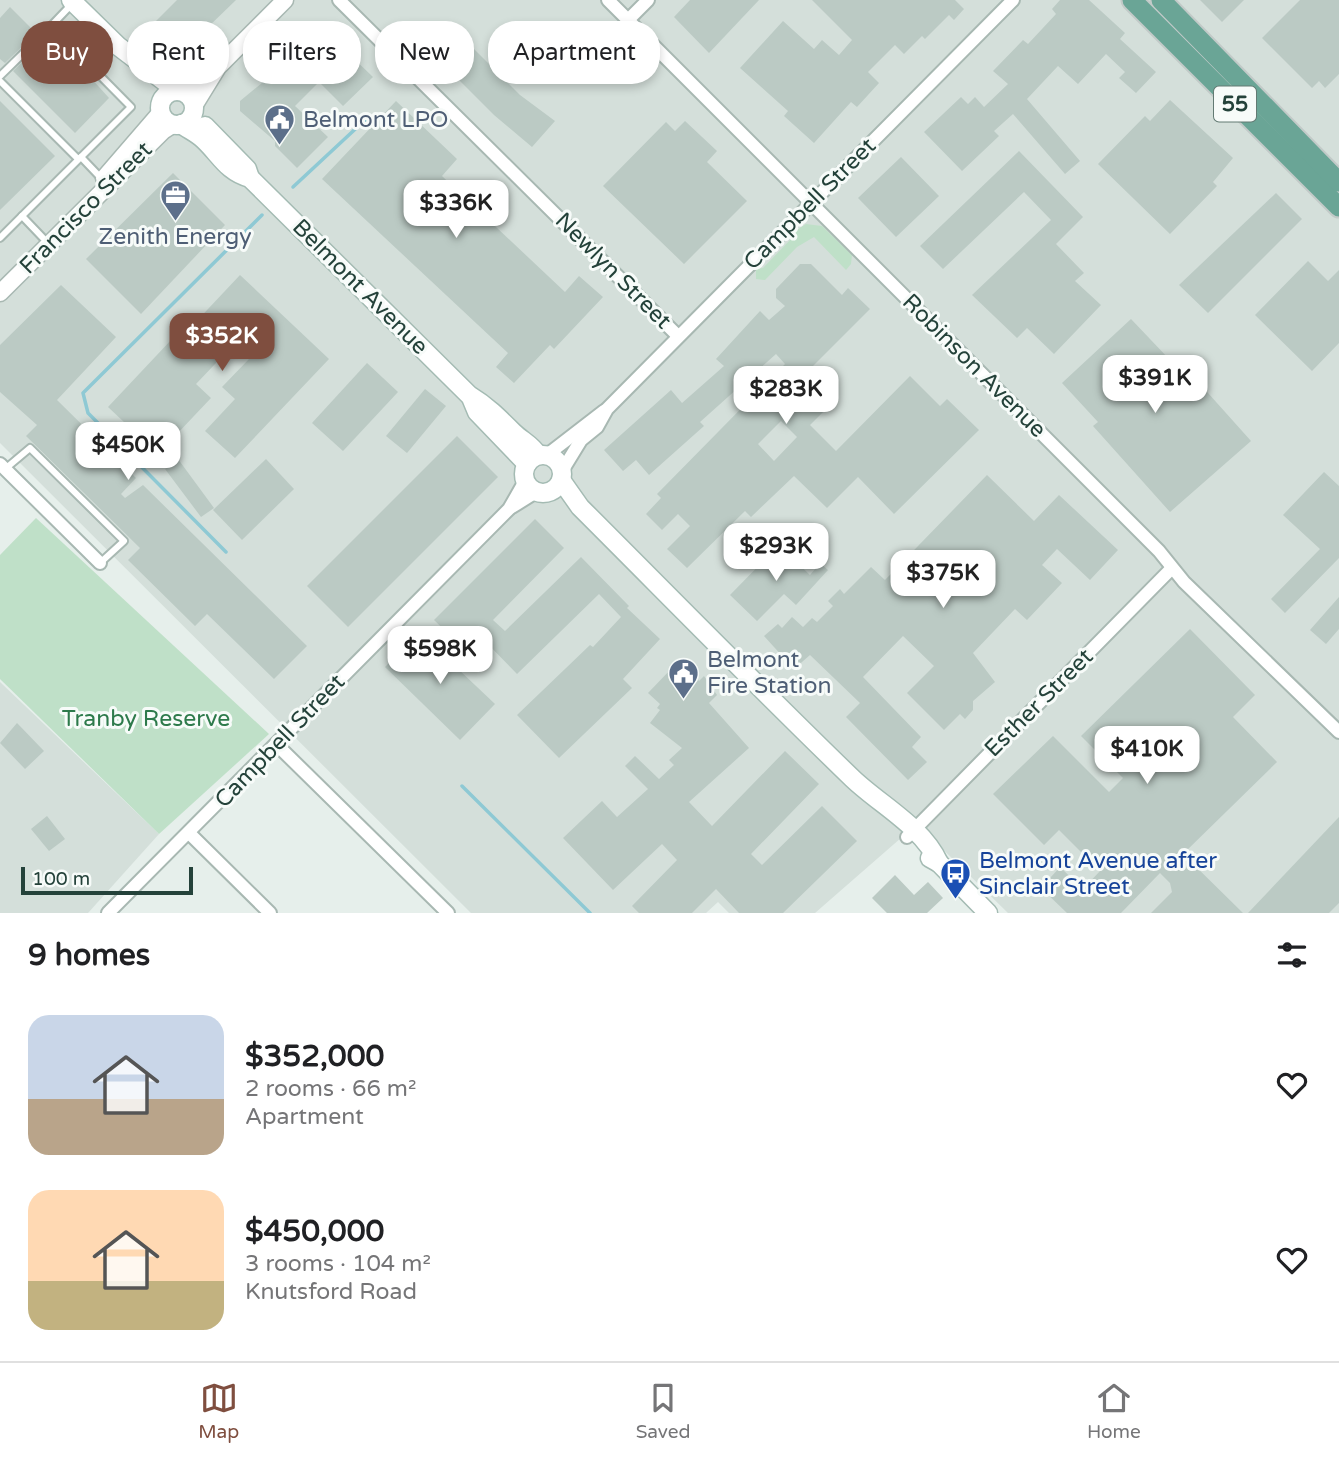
<!DOCTYPE html>
<html lang="en">
<head>
<meta charset="utf-8">
<style>
  body { margin:0; font-family:"Varela Round",sans-serif; background:#f2f2f2; color:#202124; height:100vh; display:flex; flex-direction:column; font-size:26px; white-space:nowrap }
  * { box-sizing:border-box; margin:0 }
  p { font-size:23px; color:#757577 }
  .icon { flex:none; width:38px; height:38px; fill:none; stroke:currentColor; stroke-width:2; stroke-linecap:round; stroke-linejoin:round }
  .map { position:relative; height:913px; overflow:hidden }
  .side { display:flex; flex-direction:column; background:#fff; flex:1 }
  .side>* { flex:none }
  .banner { position:absolute; left:21px; top:21px; width:700px; height:63px; display:flex; gap:14px }
  .scale { position:absolute; left:21px; bottom:18px; width:172px; box-sizing:border-box; padding-left:7px; border:4px solid #24423a; border-top:0; font-size:19px; line-height:24px; white-space:nowrap; color:#24423a; -webkit-text-stroke:5px #f7fbf9; paint-order:stroke }
  .price { position:absolute; translate:-50% -60px; padding:0 16px; border-radius:14px; background:#fff; color:#222; font-size:23px; line-height:46px; filter:drop-shadow(0 2px 4px #0008) }
  .price::after { content:''; position:absolute; left:50%; top:42px; width:21px; height:16px; margin-left:-10px; background:inherit; clip-path:polygon(0 0,100% 0,50% 100%) }
  .price.selected { background:#7f4e3f; color:#fff }
  ul { padding:0; list-style:none }
  li { display:flex; align-items:center; gap:21px; height:175px; padding:0 28px }
  li span { display:grid; place-items:center; flex:none; width:196px; height:140px; border-radius:21px; color:#555 }
  li>.icon { margin-inline-start:auto }
  span .icon { width:84px; height:84px; fill:#fffc; stroke-width:1 }
  li b { font-size:30px }
  h2 { display:flex; justify-content:space-between; align-items:center; height:84px; padding:0 28px; font-size:30px }
  .tag { padding:0 24px; border-radius:28px; background:#fff; box-shadow:0 4px 10px #0003; font-size:24px; line-height:63px }
  .tag.selected { background:#7f4e3f; color:#fff }
  .dock { display:flex; justify-content:space-around; align-items:center; height:98px; border-top:2px solid #e0e0e0; background:#fff; font-size:19px; color:#757577 }
  .dock a { display:grid; justify-items:center; gap:4px }
  .dock .selected { color:#7f4e3f }
  .map>svg:first-child { display:block }
</style>
</head>
<body>
<div class="map">
<svg width="1339" height="913" viewBox="0 0 1339 913">
  <rect width="100%" height="100%" fill="#e6efeb"/>
  <g fill="#d4dfda">
    <path d="M0,0H1339V913H1008L917,824L815,913H729L718,902L706,913H471L0,443Z"/>
    <path d="M0,682L159,834L88,913H0Z"/>
  </g>
  <g fill="#bfe0c8">
    <path d="M806,224L822,226L852,255L851,264L846,270L814,237L797,247L765,280L756,279V269L763,268L793,237L792,233Z"/>
    <path d="M36,518L269,734L159,834L0,679V555Z"/>
  </g>
  <g fill="none" stroke-linecap="round" stroke-linejoin="round">
    <g stroke="#8ec9d4" stroke-width="3.5">
      <path d="M293,187L365,120"/>
      <path d="M226,552L88,413L83,393L262,215"/>
      <path d="M462,786L590,913"/>
    </g>
  </g>
  <g fill="#bbcac4" fill-rule="evenodd">
    <path d="M177,0H236L177,57L149,28Z"/>
    <path d="M690,0H759L709,53L674,17Z"/>
    <path d="M812,0H955L964,9L954,20L949,15L925,39L922,36L904,54L895,45L868,72L879,83L857,107L851,102L814,143L784,116L788,111L740,68L783,21L814,49L822,40L839,55L852,40Z"/>
    <path d="M1060,0H1089L1125,33L1120,39L1156,72L1136,93L1119,78L1125,72L1106,54L1078,84L1058,66L1027,99L1080,161L1065,174L1013,114L994,131L999,136L962,171L924,132L961,97L968,104L975,97L984,107L1008,84L993,71L1023,40L1028,44L1056,14L1052,9Z"/>
    <path d="M1200,0H1244L1222,22Z"/>
    <path d="M1300,0H1339V74L1325,88L1319,81L1312,88L1262,38Z"/>
    <path d="M10,7L36,33L5,63L0,59V18Z"/>
    <path d="M446,21L520,95L555,121L532,147L494,115L423,44Z"/>
    <path d="M321,27L373,77L343,106L319,82L295,106L328,137L297,168L275,146V141L240,111V101L268,78L275,72L274,67L313,28Z"/>
    <path d="M51,34L109,98L75,133L13,71Z"/>
    <path d="M1170,100L1233,158L1213,182L1217,186L1170,234L1098,164L1145,116L1150,121Z"/>
    <path d="M0,101L55,156L0,210Z"/>
    <path d="M396,101L457,159L442,176L565,292L579,276L603,297L554,349L550,345L514,383L496,367L508,353L322,179Z"/>
    <path d="M685,121L717,151L707,162L747,201L684,264L603,186L666,122L675,131Z"/>
    <path d="M1019,151L1083,217L1056,244L1084,273L1075,281L1101,305L1054,354L1027,328L1017,338L972,295L1051,220L1024,192L943,269L920,246Z"/>
    <path d="M901,157L939,196L896,237L858,198Z"/>
    <path d="M173,173L225,225L141,314L86,259Z"/>
    <path d="M1276,193L1302,219L1208,313L1179,285Z"/>
    <path d="M1308,261L1328,281L1339,270V343L1312,371L1255,315Z"/>
    <path d="M800,264H811L842,295L848,288L870,309L796,383L824,411L810,425L836,451L910,376L940,406L947,399L979,430L894,514L858,477L827,508L794,476L751,517L745,511L687,568L667,549L690,526L678,514L662,530L646,514L661,498L657,494L785,364L776,354L700,422L704,426L649,475L636,460L623,471L604,450L671,390L682,403L724,366L716,359L760,311L769,320L785,306L776,298V289ZM781,421L797,437L774,461L758,444Z"/>
    <path d="M240,275L329,359L235,458L205,431L235,399L222,387L249,359L234,344L196,384L211,398L158,454L108,407L188,322L192,326Z"/>
    <path d="M61,285L116,337L57,400L136,478L121,494L125,498L143,485L307,646L274,679L207,614L195,626L128,560L140,548L26,436L37,425L0,392V345Z"/>
    <path d="M1131,319L1169,359L1174,355L1251,441L1170,512L1093,426L1098,422L1062,383Z"/>
    <path d="M367,363L398,392L343,451L312,423Z"/>
    <path d="M425,389L446,406L407,453L386,436Z"/>
    <path d="M457,436L498,477L348,627L307,586Z"/>
    <path d="M178,459L214,508L201,517L165,469Z"/>
    <path d="M266,459L294,489L242,540L213,510Z"/>
    <path d="M1324,472L1339,486V558L1285,613L1271,599L1320,549L1283,515Z"/>
    <path d="M987,475L1034,521L1059,495L1118,550L1090,580L1057,549L1042,565L1062,583L1027,620L1015,609L973,653L995,682L973,701V710L965,719L960,714L944,730L907,693L934,666L903,636L863,677L921,737L912,747L927,762L908,780L846,717L860,703L810,655L794,669L764,636L778,624L782,628L792,617L803,627L812,618L817,622L833,606L828,601L840,589L844,594L871,567L885,580Z"/>
    <path d="M535,519L564,548L493,620L505,631L581,557L629,606L627,608L660,639L623,679L632,688L559,758L517,715L590,645L593,647L621,617L599,594L517,674L478,634L464,649L434,620Z"/>
    <path d="M779,545L810,575L820,563L828,570L796,605L784,594L757,621L730,595Z"/>
    <path d="M1339,597V629L1326,644L1310,630Z"/>
    <path d="M1190,629L1255,695L1233,717L1277,762L1183,854L1243,913H1151L1172,892L1170,883L1160,873L1121,913H1067L1041,888L1060,867L1083,889L1100,871L1059,830L1044,845L993,794L1053,736L1109,792L1123,778L1081,736Z"/>
    <path d="M419,632L495,704L460,740L385,667Z"/>
    <path d="M672,668L688,683L695,676L699,681L704,676L717,695L709,703L749,748L689,802L712,826L785,751L819,784L751,854L762,865L822,806L857,841L783,913H739L716,889L692,913H639L632,906L677,860L662,844L613,890L563,838L602,801L617,817L648,789L625,766L635,756L659,779L674,765L669,760L682,748L650,723L660,710L657,708L660,704L648,693Z"/>
    <path d="M17,723L44,751L25,769L0,743Z"/>
    <path d="M47,816L65,839L49,851L31,829Z"/>
    <path d="M1339,817V903L1329,913H1248Z"/>
    <path d="M895,875L914,895L928,882L943,898L927,913H887L872,898Z"/>
  </g>
  <g fill="none" stroke-linecap="round" stroke-linejoin="round">
    <defs>
      <g id="service">
        <path d="M51,26L71,5"/>
        <path d="M0,76L51,26L131,107L0,238"/>
        <path d="M0,81L78,159"/>
        <path d="M81,157L101,178"/>
        <path d="M22,216L43,238"/>
        <path d="M5,469L30,448L124,541L100,563"/>
      </g>
      <g id="minor">
        <path d="M339,0L678,336"/>
        <path d="M608,0L1159,551L1184,582L1339,732"/>
        <path d="M628,20L648,0"/>
        <path d="M547,455L604,411"/>
        <path d="M0,464L100,563"/>
        <path d="M562,471L581,440L597,427L607,409L1013,0"/>
        <path d="M512,507L536,492"/>
        <path d="M276,744L448,913"/>
        <path d="M190,834L270,913"/>
        <path d="M907,837L1171,569"/>
        <path d="M108,913L509,509L525,481"/>
      </g>
      <g id="tertiary">
        <path d="M181,91L216,68"/>
        <path d="M194,106L218,67L285,0"/>
        <path d="M104,178L161,112"/>
        <path d="M0,293L163,131L174,124"/>
      </g>
      <g id="secondary">
        <path d="M71,0L118,46L177,91"/>
        <circle cx="177" cy="108" r="17"/>
        <path d="M181,124C189,130 197,133 204,140C220,155 227,172 250,178L469,395C487,406 498,417 513,432C522,441 531,444 538,455"/>
        <path d="M205,126L247,169L250,178"/>
        <path d="M472,400L477,412L527,464"/>
        <circle cx="543" cy="474" r="19"/>
        <path d="M561,480L580,507C670,597 760,689 852,778C880,805 922,826 939,863"/>
        <path d="M930,858L939,863L988,913"/>
      </g>
      <g id="primary">
        <path d="M1132,0L1339,207"/>
        <path d="M1161,0L1339,182"/>
      </g>
    </defs>
    <use href="#service" stroke="#a8b8b2" stroke-width="10"/>
    <use href="#minor" stroke="#a8b8b2" stroke-width="16"/>
    <use href="#tertiary" stroke="#a8b8b2" stroke-width="19"/>
    <use href="#secondary" stroke="#a4bbb3" stroke-width="21"/>
    <use href="#primary" stroke="#c2cac8" stroke-width="23"/>
    <use href="#service" stroke="#fff" stroke-width="6"/>
    <use href="#minor" stroke="#fff" stroke-width="12"/>
    <use href="#tertiary" stroke="#fff" stroke-width="16"/>
    <use href="#secondary" stroke="#fff" stroke-width="18"/>
    <use href="#primary" stroke="#6aa596" stroke-width="19"/>
  </g>
  <defs>
    <symbol id="civic-pin" viewBox="-11 -11 22 30"><path d="M0 17L-7.5 6A9.5 9.5 0 1 1 7.5 6Z" fill="#5c6f8a" stroke="#f7fbf9"/><path d="M-.6-6.5H3V-4.5H.6V-3L4-1V1h2V6H-6V1h2V-1L-.6-3ZM-1.2 2.5V6h2.4V2.5Z" fill="#fff"/></symbol>
    <symbol id="office-pin" viewBox="-11 -11 22 30"><path d="M0 17L-7.5 6A9.5 9.5 0 1 1 7.5 6Z" fill="#5c6f8a" stroke="#f7fbf9"/><path d="M-6-3h4V-5.5h4V-3h4V5H-6ZM-1-4.5V-3h2v-1.5ZM-6 0V1H6V0Z" fill="#fff"/></symbol>
    <symbol id="bus-pin" viewBox="-11 -11 22 30"><path d="M0 17L-7.5 6A9.5 9.5 0 1 1 7.5 6Z" fill="#1a4fb4" stroke="#f7fbf9"/><path d="M-5-6H5V4H4V6H2V4H-2V6H-4V4H-5ZM-3.5-4V0h7V-4ZM-3.5 1.2v1.5H-2V1.2ZM2 1.2v1.5H3.5V1.2Z" fill="#fff"/></symbol>
  </defs>
  <g fill-rule="evenodd">
    <use href="#civic-pin" x="262" y="102" width="35" height="47"/>
    <use href="#office-pin" x="158" y="178" width="35" height="47"/>
    <use href="#civic-pin" x="666" y="656" width="35" height="47"/>
    <use href="#bus-pin" x="938" y="856" width="35" height="47"/>
  </g>
  <g text-anchor="middle" dominant-baseline="central" stroke-width="6" stroke-linejoin="round" paint-order="stroke">
    <rect fill="#f7fbf9" stroke="#637a73" stroke-width="2" x="1214" y="86.5" width="42" height="35" rx="5"/>
    <g font-size="21" font-weight="bold" fill="#24423a">
      <text x="1235" y="104">55</text>
    </g>
    <g font-size="23" fill="#4e5e75" stroke="#f7fbf9" text-anchor="start">
      <text x="303" y="120">Belmont LPO</text>
      <text x="175" y="237" text-anchor="middle">Zenith Energy</text>
      <text x="707" y="660">Belmont<tspan x="707" dy="26">Fire Station</tspan></text>
    </g>
    <g font-size="23" fill="#24423a" stroke="#f7fbf9">
      <text transform="translate(810 204) rotate(-45)">Campbell Street</text>
      <text transform="translate(86 208) rotate(-45)">Francisco Street</text>
      <text transform="translate(613 271) rotate(45)">Newlyn Street</text>
      <text transform="translate(360 287) rotate(45)">Belmont Avenue</text>
      <text transform="translate(974 366) rotate(45)">Robinson Avenue</text>
      <text transform="translate(1039 703) rotate(-45)">Esther Street</text>
      <text transform="translate(280 741) rotate(-46)">Campbell Street</text>
    </g>
    <g font-size="23" fill="#2d7a4b" stroke="#f7fbf9">
      <text x="146" y="719">Tranby Reserve</text>
    </g>
    <g font-size="23" fill="#164399" stroke="#f7fbf9" text-anchor="start">
      <text x="979" y="861">Belmont Avenue after<tspan x="979" dy="26">Sinclair Street</tspan></text>
    </g>
  </g>
</svg>
<div class="scale">100 m</div>
<b class="price" style="left:456px;top:240px">$336K</b>
<b class="price selected" style="left:222px;top:373px">$352K</b>
<b class="price" style="left:1155px;top:415px">$391K</b>
<b class="price" style="left:786px;top:426px">$283K</b>
<b class="price" style="left:128px;top:482px">$450K</b>
<b class="price" style="left:776px;top:583px">$293K</b>
<b class="price" style="left:943px;top:610px">$375K</b>
<b class="price" style="left:440px;top:686px">$598K</b>
<b class="price" style="left:1147px;top:786px">$410K</b>
<div class="banner">
<a class="tag selected">Buy</a>
<a class="tag">Rent</a>
<a class="tag">Filters</a>
<a class="tag">New</a>
<a class="tag">Apartment</a>
</div>
</div>
<section class="side">
<h2>9 homes<svg class="icon" aria-label="filters" viewBox="0 0 24 24"><path d="M4 7h16M4 17h16"/><circle cx="9" cy="7" r="2"/><circle cx="15" cy="17" r="2"/></svg></h2>
<ul>
<li><span style="background:linear-gradient(#c9d6e8 60%,#b9a48a 0)"><svg class="icon" aria-label="home" viewBox="0 0 24 24"><path d="M3 11l9-7 9 7M6 9v11h12V9"/></svg></span><div><b>$352,000</b><p>2 rooms · 66 m²</p><p>Apartment</p></div><svg class="icon" aria-label="heart" viewBox="0 0 24 24"><path d="M12 20l-8-8c-3-5 5-10 8-4 3-6 11-1 8 4z"/></svg></li>
<li><span style="background:linear-gradient(#ffd9b3 65%,#c2b280 0)"><svg class="icon" aria-label="home" viewBox="0 0 24 24"><path d="M3 11l9-7 9 7M6 9v11h12V9"/></svg></span><div><b>$450,000</b><p>3 rooms · 104 m²</p><p>Knutsford Road</p></div><svg class="icon" aria-label="heart" viewBox="0 0 24 24"><path d="M12 20l-8-8c-3-5 5-10 8-4 3-6 11-1 8 4z"/></svg></li>
</ul>
</section>
<nav class="dock">
<a class="selected"><svg class="icon" aria-label="map" viewBox="0 0 24 24"><path d="M3 6l6-2 6 2 6-2v14l-6 2-6-2-6 2zM9 4v14M15 6v14"/></svg>Map</a>
<a><svg class="icon" aria-label="saved" viewBox="0 0 24 24"><path d="M7 4h10v16l-5-4-5 4z"/></svg>Saved</a>
<a><svg class="icon" aria-label="home" viewBox="0 0 24 24"><path d="M3 11l9-7 9 7M6 9v11h12V9"/></svg>Home</a>
</nav>
</body>
</html>
